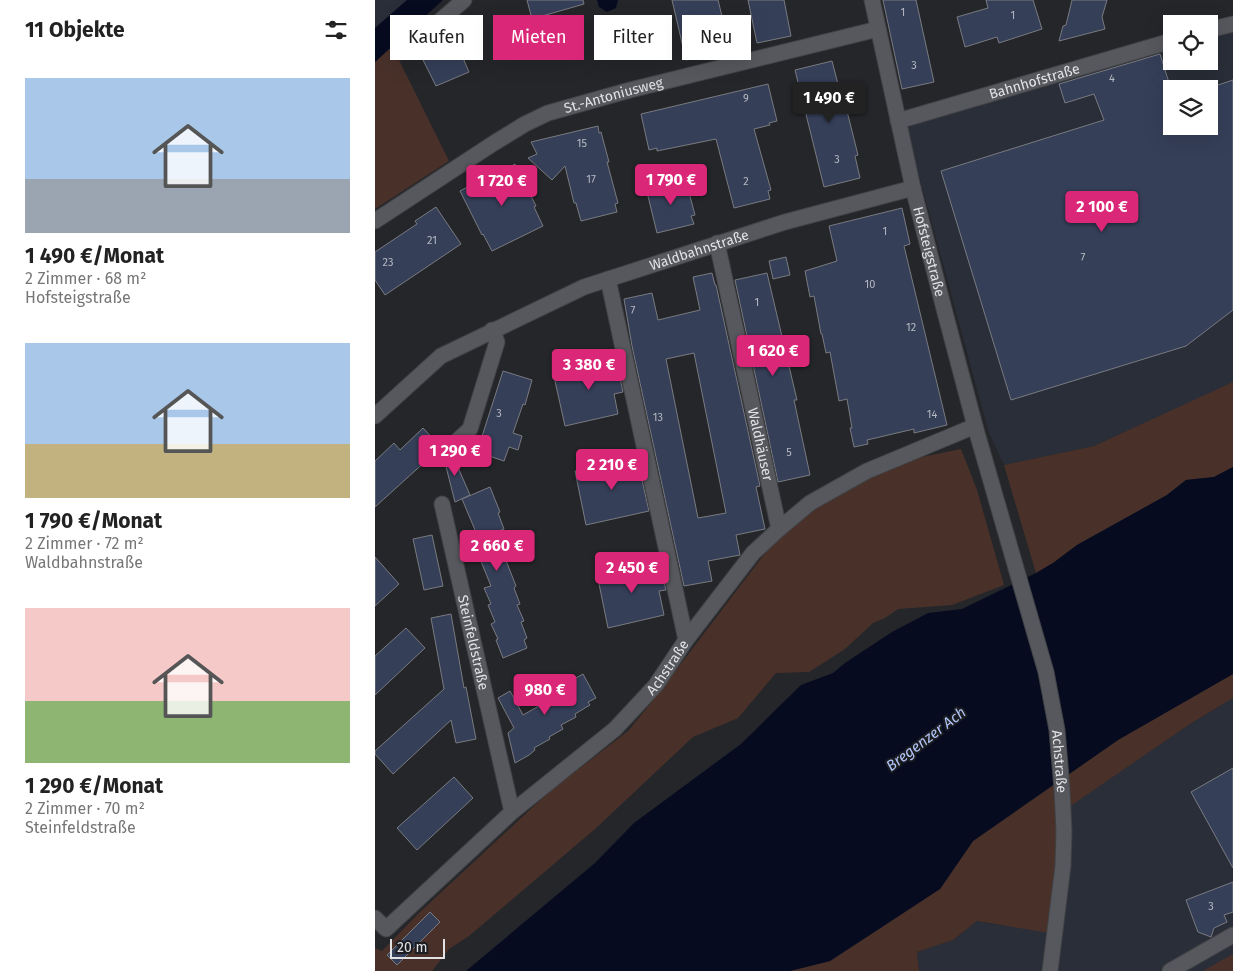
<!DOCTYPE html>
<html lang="de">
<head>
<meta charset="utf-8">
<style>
  body { margin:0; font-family:"Fira Sans",sans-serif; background:#f2f2f2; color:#222; height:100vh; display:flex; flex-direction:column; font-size:19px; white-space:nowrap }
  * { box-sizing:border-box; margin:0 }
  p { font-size:16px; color:#767676 }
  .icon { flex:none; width:28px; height:28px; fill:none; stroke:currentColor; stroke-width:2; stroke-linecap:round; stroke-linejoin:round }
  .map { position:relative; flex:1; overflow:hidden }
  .sheet { display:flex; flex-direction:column; background:#fff; width:375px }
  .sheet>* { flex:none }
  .hud { position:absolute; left:15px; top:15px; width:475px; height:45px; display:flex; gap:10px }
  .buttons { position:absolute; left:788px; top:15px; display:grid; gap:10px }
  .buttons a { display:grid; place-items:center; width:55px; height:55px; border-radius:0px; background:#fff; box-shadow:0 5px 20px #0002; font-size:25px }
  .scale { position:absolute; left:15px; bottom:12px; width:55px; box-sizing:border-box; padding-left:5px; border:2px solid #e1e2e5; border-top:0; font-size:14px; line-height:18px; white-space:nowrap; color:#e1e2e5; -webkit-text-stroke:4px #1b1d21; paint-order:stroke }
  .price { position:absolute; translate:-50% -42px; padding:0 11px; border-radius:5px; background:#db2777; color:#fff; font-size:16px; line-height:32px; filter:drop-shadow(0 1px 2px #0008) }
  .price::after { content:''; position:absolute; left:50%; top:30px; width:15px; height:11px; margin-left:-8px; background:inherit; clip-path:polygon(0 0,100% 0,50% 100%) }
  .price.current { background:#222; color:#fff }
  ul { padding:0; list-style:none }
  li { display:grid; align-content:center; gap:10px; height:265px; padding:0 25px }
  li span { display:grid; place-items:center; height:155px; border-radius:0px; color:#555 }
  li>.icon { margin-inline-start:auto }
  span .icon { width:90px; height:90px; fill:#fffc; stroke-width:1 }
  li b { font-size:21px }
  h2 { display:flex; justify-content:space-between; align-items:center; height:60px; padding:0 25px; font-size:21px }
  .pill { padding:0 18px; border-radius:0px; background:#fff; box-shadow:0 5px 20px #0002; font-size:18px; line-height:45px }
  .pill.current { background:#db2777; color:#fff }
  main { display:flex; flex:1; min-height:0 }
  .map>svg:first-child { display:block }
</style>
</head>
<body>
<main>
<section class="sheet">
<h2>11 Objekte<svg class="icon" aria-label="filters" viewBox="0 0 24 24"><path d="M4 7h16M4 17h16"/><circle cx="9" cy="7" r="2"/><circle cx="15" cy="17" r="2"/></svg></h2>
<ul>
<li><span style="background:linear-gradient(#a9c7e8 65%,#9aa5b1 0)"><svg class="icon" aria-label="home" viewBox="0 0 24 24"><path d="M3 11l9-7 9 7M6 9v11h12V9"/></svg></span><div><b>1 490 €/Monat</b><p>2 Zimmer · 68 m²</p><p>Hofsteigstraße</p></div></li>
<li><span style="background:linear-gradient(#a9c7e8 65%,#c2b280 0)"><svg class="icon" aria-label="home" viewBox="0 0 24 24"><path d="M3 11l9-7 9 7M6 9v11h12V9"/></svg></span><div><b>1 790 €/Monat</b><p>2 Zimmer · 72 m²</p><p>Waldbahnstraße</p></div></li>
<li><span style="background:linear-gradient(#f6c9c9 60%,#8fb573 0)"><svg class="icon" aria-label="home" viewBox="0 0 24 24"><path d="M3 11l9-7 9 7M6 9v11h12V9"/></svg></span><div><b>1 290 €/Monat</b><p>2 Zimmer · 70 m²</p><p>Steinfeldstraße</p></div></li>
</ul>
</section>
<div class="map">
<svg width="858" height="971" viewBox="0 0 858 971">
  <rect width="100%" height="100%" fill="#25262a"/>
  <g fill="#2a2e38" fill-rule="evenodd">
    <path d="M0,0H32L0,28Z"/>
    <path d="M858,31V383L719,446L629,465L614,433L530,124L675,80L796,49V61H834V38ZM796,89H834V126H796Z"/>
    <path d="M858,698V955L831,971H544L542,952L578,940L602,921L623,925L693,807L815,724Z"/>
  </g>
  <g fill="#49312a">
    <path d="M17,46L74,161L0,209V62Z"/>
    <path d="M858,382V467L839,477L811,480L792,495L702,545L678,563L661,573L629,465L719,446Z"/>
    <path d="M586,449L602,490L629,585L577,605L523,609L510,618L498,623L470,649L434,672L401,673L363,718L318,737L220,829L94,936L74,949L57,971H0V948L7,951L45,912L174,792L253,731L276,703L394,548L421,520L491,480L542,458Z"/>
    <path d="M858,674V698L815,724L694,807L675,933L602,921L578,940L542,952L544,971H415L455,961L565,889L598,841L743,740Z"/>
    <path d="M858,954V971H828Z"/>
  </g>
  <g fill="#060b20">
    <path d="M32,0H68L0,62V28Z"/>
    <path d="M222,0H243L241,8L232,12L224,7Z"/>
    <path d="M858,467V674L743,740L598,841L565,889L455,961L415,971H91L220,863L259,823L366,744L426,685L458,673L470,663L517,632L553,613L587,609L661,573L678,563L702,545L792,495L811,480L839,477Z"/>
  </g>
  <g fill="#353f58" stroke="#797b80" fill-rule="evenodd">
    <path d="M152,0H208L209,4L157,19Z"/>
    <path d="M297,0H343L355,49L311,60Z"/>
    <path d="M373,0H409L416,36L382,43Z"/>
    <path d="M508,0H541L559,82L527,89Z"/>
    <path d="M611,0H658L667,29L624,43L622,37L590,47L582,17L613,8Z"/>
    <path d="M697,0H732L727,17L730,29L684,41L688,26L691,25Z"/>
    <path d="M81,42L94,72L61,86L47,58Z"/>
    <path d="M785,54L796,89V126H834V88L858,80V310L811,346L636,400L566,171L729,120L719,94L690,103L684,84Z"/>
    <path d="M457,61L463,84L465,83L483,155L480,156L485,178L449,187L420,70Z"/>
    <path d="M393,84L402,121L394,123L395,125L379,129L396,190L393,191L395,199L359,208L341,139L282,151V148L274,150L266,114Z"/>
    <path d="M223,126L224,133L226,132L234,162H232L243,203L240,204L242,212L206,221L201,203H199L190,166L177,180L153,158L162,154L156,142Z"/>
    <path d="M140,164L161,206L159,207L168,226L117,251L108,234L107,235L85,191L96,185L95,183L127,167L129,170Z"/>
    <path d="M308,179L310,186L312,185L320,215L316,216L319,224L282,233L271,188Z"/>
    <path d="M61,207L86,244L10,295L0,280V252L42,224L40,221Z"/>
    <path d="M527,208L535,244L529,246L572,425L539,433V429L492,440L493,444L479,447L475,428H477L472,399L464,401L455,352L451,353L447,334H446L439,296L435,297L430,271L462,261L454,226Z"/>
    <path d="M411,257L415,275L398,279L394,261Z"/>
    <path d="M337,273L340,285H341L385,486L381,487L390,529L361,535L365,555L333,561L337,581L309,586L257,346L249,299L277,293L283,320L325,310L318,277ZM319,353L351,513L323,518L291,359Z"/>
    <path d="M392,273L422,400H419L435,475L403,482L360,280Z"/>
    <path d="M241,358L248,392L239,394L243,414L190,426L178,372Z"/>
    <path d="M128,371L157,380L150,405L148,404L138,433L147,436L143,450L134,447L129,461L102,452Z"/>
    <path d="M48,428L63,444V450L0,507V461L19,443L25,450Z"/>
    <path d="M75,449L95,495L80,502L67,451Z"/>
    <path d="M262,458L274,511L211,525L200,471Z"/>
    <path d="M115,487L125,512L123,513L129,529L126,530L133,547L129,548L133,557L130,558L141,586L139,588L145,604L142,605L149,621L146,622L152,638L149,640L152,648L128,658L121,640L123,639L116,624L120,622L113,605L116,604L109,588L116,586L101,549L104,548L97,532L100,530L87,499Z"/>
    <path d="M57,535L68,586L49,590L38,539Z"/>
    <path d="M0,557L24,584L0,606Z"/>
    <path d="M284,561L291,590L284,591L289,615L233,628L222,574Z"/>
    <path d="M76,614L89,688L91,687L101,739L81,743L76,720L18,774L0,754V751L69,689L56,618Z"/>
    <path d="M31,628L50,648L0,695V656Z"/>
    <path d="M208,674L221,698L213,702L215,705L200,714L201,717L186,725L188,729L174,737L175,739L159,748L160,750L154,755L140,763L133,733L139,728L123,698L135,691L148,715L178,698L176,695L192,687L190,684Z"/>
    <path d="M858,768V868L816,792Z"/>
    <path d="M79,777L98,798L42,850L22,828Z"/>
    <path d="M858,882V912L849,915L852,922L839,928L836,937L823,932L811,900Z"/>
    <path d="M55,912L65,922L22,965L12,955Z"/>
  </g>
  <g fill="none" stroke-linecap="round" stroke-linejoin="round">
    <defs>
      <g id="street">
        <path d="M834,30L858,24"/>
        <path d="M34,48L89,0"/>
        <path id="s1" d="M523,121L796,41"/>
        <path id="s2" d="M0,221L119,143L150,124L173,113L255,90L503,29"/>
        <path id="s3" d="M342,243L404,529"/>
        <path d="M233,279L311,640"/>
        <path id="s4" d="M0,416L66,356L209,287L410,222L538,188"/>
        <path d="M83,440L95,429L122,342L117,330"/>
        <path id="s5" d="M67,504L137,812"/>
        <path id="s6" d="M0,918L11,929L137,812L240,729L281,685L311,640L378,553L404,529L435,503L492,471L600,426"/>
        <path d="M795,971L858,935"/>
      </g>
      <g id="secondary">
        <path id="s7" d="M497,0L538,188L568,305L600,426L671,672L682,730L687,789L689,831L688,866L675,971"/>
      </g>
    </defs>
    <use href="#street" stroke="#414245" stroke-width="17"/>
    <use href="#secondary" stroke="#414245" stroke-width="17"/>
    <use href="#street" stroke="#56585d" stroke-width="15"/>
    <use href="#secondary" stroke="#56585d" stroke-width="15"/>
  </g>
  <g text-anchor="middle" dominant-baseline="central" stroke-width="4" stroke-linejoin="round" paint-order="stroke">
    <g font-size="11" fill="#b6b9c2">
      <text x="528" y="12">1</text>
      <text x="638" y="15">1</text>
      <text x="539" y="65">3</text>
      <text x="737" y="78">4</text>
      <text x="371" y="98">9</text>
      <text x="207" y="143">15</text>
      <text x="462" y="159">3</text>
      <text x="216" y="179">17</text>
      <text x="371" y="181">2</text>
      <text x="510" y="231">1</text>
      <text x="57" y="240">21</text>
      <text x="708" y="257">7</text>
      <text x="13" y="262">23</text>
      <text x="495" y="284">10</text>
      <text x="382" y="302">1</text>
      <text x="258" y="310">7</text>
      <text x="536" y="327">12</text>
      <text x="124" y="413">3</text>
      <text x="557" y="414">14</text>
      <text x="283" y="417">13</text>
      <text x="414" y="452">5</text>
      <text x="836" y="906">3</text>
    </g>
    <g font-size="14" fill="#e1e2e5" stroke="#1b1d21">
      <text stroke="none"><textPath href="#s1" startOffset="142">Bahnhofstraße</textPath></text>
      <text stroke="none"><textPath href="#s2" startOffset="272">St.-Antoniusweg</textPath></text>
      <text stroke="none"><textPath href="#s4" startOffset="369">Waldbahnstraße</textPath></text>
      <text stroke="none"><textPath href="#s7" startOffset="258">Hofsteigstraße</textPath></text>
      <text stroke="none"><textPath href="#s3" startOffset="206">Waldhäuser</textPath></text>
      <text stroke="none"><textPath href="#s5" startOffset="142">Steinfeldstraße</textPath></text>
      <text stroke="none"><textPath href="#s6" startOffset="401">Achstraße</textPath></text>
      <text stroke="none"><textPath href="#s7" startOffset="785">Achstraße</textPath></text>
    </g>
    <g font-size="15" font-style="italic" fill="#b1c4f8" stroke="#1b1d21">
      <text transform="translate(551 739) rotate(-37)">Bregenzer Ach</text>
    </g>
  </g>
</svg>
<div class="buttons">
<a><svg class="icon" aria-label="locate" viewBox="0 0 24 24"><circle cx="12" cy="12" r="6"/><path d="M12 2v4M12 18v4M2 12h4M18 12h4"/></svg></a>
<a><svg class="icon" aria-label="layers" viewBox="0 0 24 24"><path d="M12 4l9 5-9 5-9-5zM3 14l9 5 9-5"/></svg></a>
</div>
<div class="scale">20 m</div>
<b class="price current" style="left:454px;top:124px">1 490 €</b>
<b class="price" style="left:296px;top:206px">1 790 €</b>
<b class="price" style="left:127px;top:207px">1 720 €</b>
<b class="price" style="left:727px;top:233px">2 100 €</b>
<b class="price" style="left:398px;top:377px">1 620 €</b>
<b class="price" style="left:214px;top:391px">3 380 €</b>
<b class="price" style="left:80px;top:477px">1 290 €</b>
<b class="price" style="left:237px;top:491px">2 210 €</b>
<b class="price" style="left:122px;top:572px">2 660 €</b>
<b class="price" style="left:257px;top:594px">2 450 €</b>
<b class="price" style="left:170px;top:716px">980 €</b>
<div class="hud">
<a class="pill">Kaufen</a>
<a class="pill current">Mieten</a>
<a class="pill">Filter</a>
<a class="pill">Neu</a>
</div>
</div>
</main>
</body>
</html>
